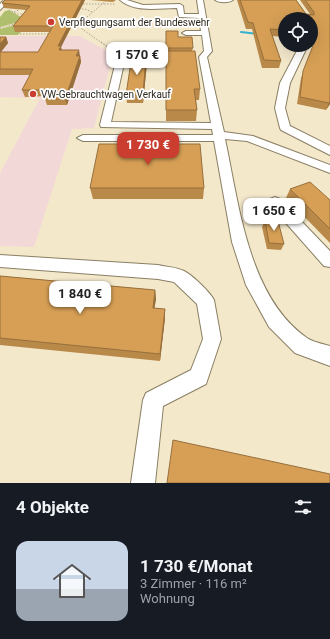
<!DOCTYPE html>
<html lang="de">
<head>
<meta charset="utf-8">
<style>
  body { margin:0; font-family:Roboto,sans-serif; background:#20242c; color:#f1f3f6; height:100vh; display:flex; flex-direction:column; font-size:15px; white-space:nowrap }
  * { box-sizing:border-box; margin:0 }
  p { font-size:13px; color:#9ea1a6 }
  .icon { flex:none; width:22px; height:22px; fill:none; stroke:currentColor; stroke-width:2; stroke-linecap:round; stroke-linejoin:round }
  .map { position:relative; height:483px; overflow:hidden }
  .panel { display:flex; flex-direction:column; background:#171b24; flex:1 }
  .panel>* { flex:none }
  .tools { position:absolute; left:278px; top:12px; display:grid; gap:8px }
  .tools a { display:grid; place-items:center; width:40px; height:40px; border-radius:50%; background:#171b24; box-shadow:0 4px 16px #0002; font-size:20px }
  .price { position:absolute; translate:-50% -34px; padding:0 9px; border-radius:8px; background:#fff; color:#222; font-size:13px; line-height:26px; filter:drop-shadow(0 1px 2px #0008) }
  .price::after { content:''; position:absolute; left:50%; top:24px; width:12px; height:9px; margin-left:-6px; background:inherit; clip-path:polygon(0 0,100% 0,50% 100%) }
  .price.selected { background:#ca3d2f; color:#fff }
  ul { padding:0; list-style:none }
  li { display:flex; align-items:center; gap:12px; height:100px; padding:0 16px }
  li+li { border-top:1px solid #363941 }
  li span { display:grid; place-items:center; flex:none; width:112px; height:80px; border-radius:12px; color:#555 }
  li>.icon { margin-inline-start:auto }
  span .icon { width:48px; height:48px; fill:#fffc; stroke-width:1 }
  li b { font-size:17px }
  h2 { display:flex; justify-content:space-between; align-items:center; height:48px; padding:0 16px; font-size:17px }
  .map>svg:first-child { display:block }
</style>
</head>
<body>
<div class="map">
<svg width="330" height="483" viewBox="0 0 330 483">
  <rect width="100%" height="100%" fill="#f4e8cb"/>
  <path fill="#f3d8d8" d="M0,36H80L113,54L94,128L72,129L34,247L0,246V173L40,98L0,97Z"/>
  <g fill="#b0bf6d">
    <path d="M9,10L26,20L0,27V17L5,11Z"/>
    <path d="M18,24L21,32L18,35H0V29Z"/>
  </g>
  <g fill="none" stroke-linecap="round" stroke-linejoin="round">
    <path stroke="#34b1cd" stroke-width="2" d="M241,32L259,34"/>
    <defs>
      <g id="minor">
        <path d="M4,0H10L0,10V4Z"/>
        <path d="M120,0H127L143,5L180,4L183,6L184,14H199L197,0H203L212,51L207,57L224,132L253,136L330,165V173L247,141L225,139C239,204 248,297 307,338C313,342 323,344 330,346V366L295,353L269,327L246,285L232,242L214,141H83L77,138L83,135H213L212,129L101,127L100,125L117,57L121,55H186L190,57L186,59H125L111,122L211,123L199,57L204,51L202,35H186L182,33L186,31H201L199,18L179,17L177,8C159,8 135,13 120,0Z"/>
        <path d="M215,0H233C229,3 219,3 215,0Z"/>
        <path d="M300,45H308L290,83L285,108L290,126L330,146V155L281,130L280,128L275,108L280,83Z"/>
        <path d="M275,197L280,199L330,251V267L324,266L270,205L268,202L270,199Z"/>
        <path d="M0,255L158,265C166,267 176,267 184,271C192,275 210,292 214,300L221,339L206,384L163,406L155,483H131L143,400L146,393L191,370L203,339L197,304L174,282L158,279L0,267Z"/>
      </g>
    </defs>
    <use href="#minor" stroke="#8a7f64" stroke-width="2"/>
    <g stroke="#afa68f" stroke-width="1" stroke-dasharray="1.5 1.5" stroke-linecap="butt">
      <path d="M80,4H115"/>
      <path d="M79,9H85L92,12"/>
      <path d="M9,10L17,14H25"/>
      <path d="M14,12L19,10"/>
      <path d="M79,23L82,29L102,43"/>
      <path d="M80,23L107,0"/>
      <path d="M71,24L79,23L110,26L145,25"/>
      <path d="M0,28L17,23"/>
      <path d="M20,34H51"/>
    </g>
    <path stroke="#afa68f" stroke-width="1.5" stroke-dasharray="1.5 1.5" stroke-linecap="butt" d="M101,42L114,52"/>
    <use href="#minor" fill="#fff" fill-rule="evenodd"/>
  </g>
  <g fill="#b88949">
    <path d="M5,0H85L61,47L62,50L80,56L81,62L67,105H47L45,99L46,96L25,97L22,90L30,75H0V37H6L8,43L1,52H38L50,32H15L13,26L26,10L4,8L2,3Z"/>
    <path d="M90,0H116L113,2Z"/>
    <path d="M237,0H296L306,14H310L300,0H330V104L326,110L297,104L301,78L316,39H311V19H285V37L272,36L281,61L279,68H262L252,29H246Z"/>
    <path d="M166,31L178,37L193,48L192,51L200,89L199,100H196L197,110L196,121H166Z"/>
    <path d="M146,55L147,63L143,103H127L126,95Z"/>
    <path d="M90,188H204L203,199H93Z"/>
    <path d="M290,189L330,200V243L286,198Z"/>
    <path d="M265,220L284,244L281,250L267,249L262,227Z"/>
    <path d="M0,276L155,290L156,299L154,309H165V318L160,361L0,345Z"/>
  </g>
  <g fill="#966f3c">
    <path d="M82,0H85L61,47L62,52L61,56L58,46Z"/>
    <path d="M6,37L8,43L0,53V44Z"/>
    <path d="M79,50L80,56L77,62L76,56Z"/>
    <path d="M146,55L147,63L143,103V95Z"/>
    <path d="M80,56L81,62L67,105L65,99Z"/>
    <path d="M330,101V104L326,110L329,103Z"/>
    <path d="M155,290L156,299L153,317V308Z"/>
    <path d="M165,309V318L160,361V354Z"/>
  </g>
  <g fill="#d69f55" stroke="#966f3c">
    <path d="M5,0H82L58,46H61L59,50H79L76,56H80L65,99H45L49,90H22L33,69H0V52H38L53,26H13L30,6L2,3Z"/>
    <path d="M240,0H296L306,14L314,15V12L305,0H330V101L329,103L300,97L303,71L318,33L311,32V19H285V30L270,29L281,61L264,60L253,23L248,22Z"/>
    <path d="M166,31H178V37H192L193,48H166Z"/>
    <path d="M0,37H6L0,44Z"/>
    <path d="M166,51H195L200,89H194L197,110H166Z"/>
    <path d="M132,55H146L143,95H126Z"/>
    <path d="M99,144H200L204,188H90Z"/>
    <path d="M310,182L330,200V229L290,189Z"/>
    <path d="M265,220L278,221L284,244L269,243Z"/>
    <path d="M0,276L155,290L153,308L165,309L160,354L0,338Z"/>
    <path d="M173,440L330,474V483H167Z"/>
  </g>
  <g fill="#ca3d2f" stroke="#fff" stroke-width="1.5">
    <circle cx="51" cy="22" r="4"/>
    <circle cx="33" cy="94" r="4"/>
  </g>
  <g text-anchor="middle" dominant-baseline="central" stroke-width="3.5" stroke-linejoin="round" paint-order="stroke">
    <g font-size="10" fill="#2c271d" stroke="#fff" text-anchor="start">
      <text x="59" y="22">Verpflegungsamt der Bundeswehr</text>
      <text x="41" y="94">VW-Gebrauchtwagen Verkauf</text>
    </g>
  </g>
</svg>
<div class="tools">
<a><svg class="icon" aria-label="locate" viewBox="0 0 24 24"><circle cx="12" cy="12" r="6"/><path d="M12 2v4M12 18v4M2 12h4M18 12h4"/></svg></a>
</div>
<b class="price" style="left:137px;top:76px">1 570 €</b>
<b class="price selected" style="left:148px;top:166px">1 730 €</b>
<b class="price" style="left:274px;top:232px">1 650 €</b>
<b class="price" style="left:80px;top:315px">1 840 €</b>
</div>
<section class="panel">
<h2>4 Objekte<svg class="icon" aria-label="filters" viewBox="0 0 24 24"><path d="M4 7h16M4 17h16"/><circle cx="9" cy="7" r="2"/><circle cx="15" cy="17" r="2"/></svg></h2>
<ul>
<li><span style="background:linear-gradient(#c9d6e8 60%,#9aa5b1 0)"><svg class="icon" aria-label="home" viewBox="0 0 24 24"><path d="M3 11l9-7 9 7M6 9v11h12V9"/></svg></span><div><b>1 730 €/Monat</b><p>3 Zimmer · 116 m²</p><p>Wohnung</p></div></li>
</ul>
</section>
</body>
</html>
